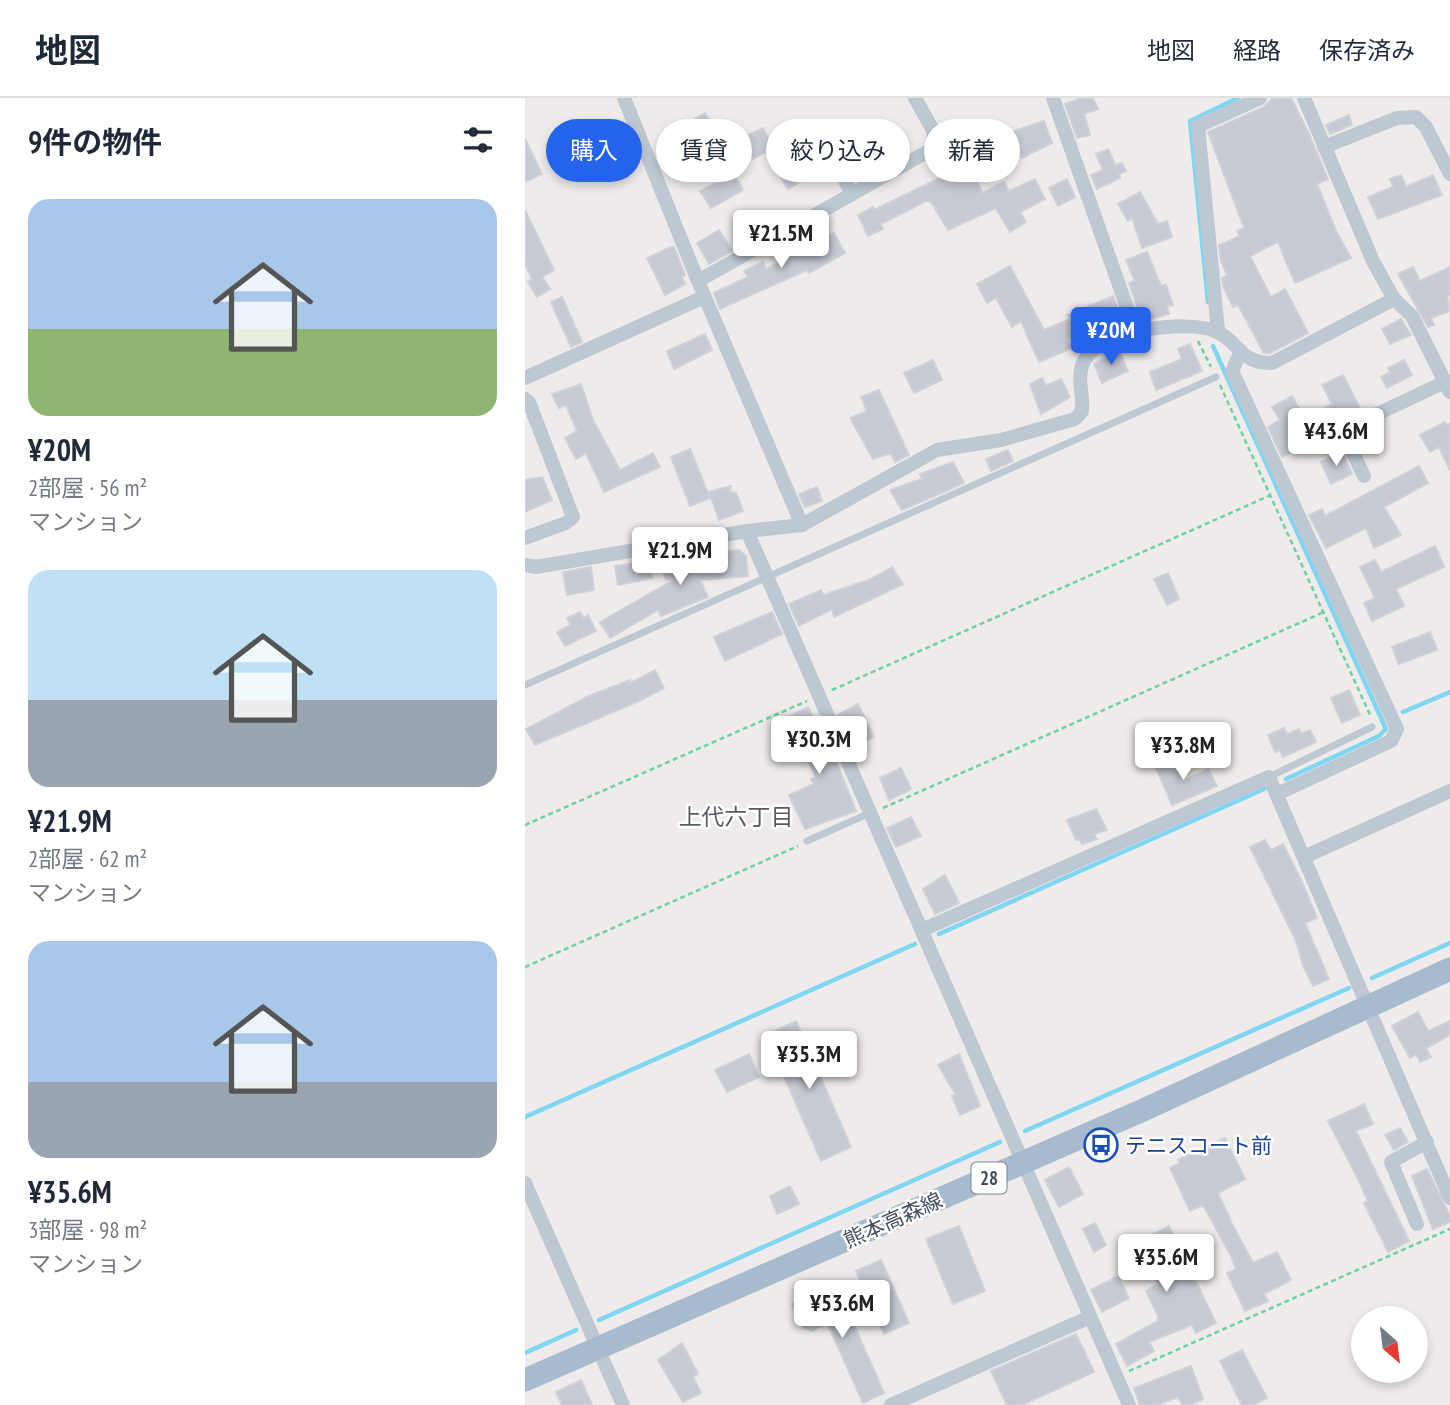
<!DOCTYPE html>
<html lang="ja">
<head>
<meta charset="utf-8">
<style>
  body { margin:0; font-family:"PT Sans Narrow","Noto Sans JP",sans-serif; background:#f6f6f7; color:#1f2937; height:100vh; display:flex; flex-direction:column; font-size:26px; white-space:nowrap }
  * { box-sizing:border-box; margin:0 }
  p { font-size:23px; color:#747a83 }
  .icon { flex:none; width:38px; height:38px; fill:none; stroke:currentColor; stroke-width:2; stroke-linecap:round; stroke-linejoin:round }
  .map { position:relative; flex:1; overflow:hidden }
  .drawer { display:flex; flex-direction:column; background:#fff; width:525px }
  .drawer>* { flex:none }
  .hud { position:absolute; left:21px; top:21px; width:665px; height:63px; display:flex; gap:14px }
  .needle { width:46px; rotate:152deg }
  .fabs { position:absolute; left:826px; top:1208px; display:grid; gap:14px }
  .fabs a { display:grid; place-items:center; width:77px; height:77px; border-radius:50%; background:#fff; box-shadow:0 4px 10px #0003; font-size:35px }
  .price { position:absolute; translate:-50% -60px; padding:0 16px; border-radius:7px; background:#fff; color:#222; font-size:23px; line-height:46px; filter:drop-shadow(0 2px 4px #0008) }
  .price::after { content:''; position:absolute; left:50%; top:42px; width:21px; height:16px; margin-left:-10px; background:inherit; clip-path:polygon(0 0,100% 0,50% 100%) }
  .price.active { background:#2563eb; color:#fff }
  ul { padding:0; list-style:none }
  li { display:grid; align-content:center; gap:14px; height:371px; padding:0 28px }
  li span { display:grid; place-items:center; height:217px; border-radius:21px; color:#555 }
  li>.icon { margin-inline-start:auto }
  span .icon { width:126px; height:126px; fill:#fffc; stroke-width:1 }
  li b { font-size:30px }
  h2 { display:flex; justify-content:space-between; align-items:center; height:84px; padding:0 28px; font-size:30px }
  .pill { padding:0 24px; border-radius:32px; background:#fff; box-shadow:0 4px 10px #0003; font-size:24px; line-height:63px }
  .pill.active { background:#2563eb; color:#fff }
  header { display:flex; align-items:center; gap:42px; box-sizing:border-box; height:98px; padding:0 35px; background:#fff; border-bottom:2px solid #e0e1e3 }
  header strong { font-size:33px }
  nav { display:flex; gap:38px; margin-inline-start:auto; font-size:24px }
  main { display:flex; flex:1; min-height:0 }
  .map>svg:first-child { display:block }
</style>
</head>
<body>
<header>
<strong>地図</strong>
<nav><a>地図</a><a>経路</a><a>保存済み</a></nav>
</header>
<main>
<section class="drawer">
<h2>9件の物件<svg class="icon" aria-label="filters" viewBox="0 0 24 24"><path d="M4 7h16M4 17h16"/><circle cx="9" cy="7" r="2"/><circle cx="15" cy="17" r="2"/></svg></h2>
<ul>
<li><span style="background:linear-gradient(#a9c7e8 60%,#8fb573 0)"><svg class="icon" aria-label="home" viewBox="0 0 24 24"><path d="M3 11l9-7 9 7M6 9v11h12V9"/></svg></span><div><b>¥20M</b><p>2部屋 · 56 m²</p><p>マンション</p></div></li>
<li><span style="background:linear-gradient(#bfe0f5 60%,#9aa5b1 0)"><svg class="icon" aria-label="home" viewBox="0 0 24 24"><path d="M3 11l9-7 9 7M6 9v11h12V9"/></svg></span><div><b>¥21.9M</b><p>2部屋 · 62 m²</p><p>マンション</p></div></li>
<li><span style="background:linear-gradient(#a9c7e8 65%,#9aa5b1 0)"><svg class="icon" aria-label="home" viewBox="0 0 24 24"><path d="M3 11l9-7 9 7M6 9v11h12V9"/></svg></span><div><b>¥35.6M</b><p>3部屋 · 98 m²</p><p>マンション</p></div></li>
</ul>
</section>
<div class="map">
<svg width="925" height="1307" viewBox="0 0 925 1307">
  <rect width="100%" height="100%" fill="#efebeb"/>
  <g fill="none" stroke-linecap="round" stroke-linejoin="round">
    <g stroke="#7ed6f3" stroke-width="4.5">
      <path d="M683,204L665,23L713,0"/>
      <path d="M688,248L861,631L854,638L761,681"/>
      <path d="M878,614L925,594"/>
      <path d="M414,836L739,691"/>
      <path d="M847,880L925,845"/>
      <path d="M0,1019L390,846"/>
      <path d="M500,1033L824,890"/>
      <path d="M74,1222L475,1044"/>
      <path d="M0,1255L51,1232"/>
    </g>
  </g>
  <g fill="#c7cad2" stroke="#cfd1d8" stroke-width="2">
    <path d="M556,0H568L573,11L559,16L565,37L552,40L540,6Z"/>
    <path d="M748,0H766L783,34L803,81L792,86L812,135L826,160L770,185L753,144L725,158L746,199L760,191L783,235L745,255H739L713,207L708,209L698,188L697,180L702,177L696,163L694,147L715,138L712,133L719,130L683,34L739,9Z"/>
    <path d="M180,15L191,33L161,47L155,29Z"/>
    <path d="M824,17L827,27L805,36L801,27Z"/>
    <path d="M519,23L527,45L497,60L484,35Z"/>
    <path d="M238,30L249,50L228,61L217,40Z"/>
    <path d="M94,33L100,45L80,54L74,42Z"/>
    <path d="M313,36L328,60L354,45L364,64L331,83L308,39Z"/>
    <path d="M0,41L17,76L0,84Z"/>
    <path d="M292,50L300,65L293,69L294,72L263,91L248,66L265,57L269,64Z"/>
    <path d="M583,51L590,67L597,65L601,73L594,76L595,80L572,91L566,77L578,72L571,56Z"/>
    <path d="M445,63L457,95L479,84L484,93L510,81L520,101L495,114L501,124L485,134L471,110L423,132L406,104L401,103L356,126L358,131L343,138L333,117L348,109L349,112L425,75L423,71Z"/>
    <path d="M209,76L218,92L186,110L175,93Z"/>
    <path d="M876,77L881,89L908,77L917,97L853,121L843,99L868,89L865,81Z"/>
    <path d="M542,81L550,99L533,108L524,90Z"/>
    <path d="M615,94L633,126L642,123L647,139L617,150L607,120L603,123L593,106Z"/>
    <path d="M0,112L29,172L17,179L25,191L12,199L3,184L7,181L0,166Z"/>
    <path d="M194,132L207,153L184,166L172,145Z"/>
    <path d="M309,135L320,155L284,175L282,172L195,211L189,195L223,179L219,173L238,164L241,171L273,156L270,151L284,143L287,148Z"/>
    <path d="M146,149H149L160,177L157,179L160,186L140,197L122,160Z"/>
    <path d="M622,154L636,188L641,187L648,207L642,209L644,216L617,223L604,185L610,183L601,162Z"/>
    <path d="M485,168L519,232L545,221L543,217L588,198L595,217L543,242L547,250L514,264L496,223L487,229L471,200L462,205L452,186Z"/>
    <path d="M888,169L895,183L925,169V196L922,198L925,213L906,220L909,227L903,229L873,176Z"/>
    <path d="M37,199L57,244L46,249L26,204Z"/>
    <path d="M876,221L886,237L865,246L857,231Z"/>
    <path d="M180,236L187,252L149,271L142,253Z"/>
    <path d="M665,246L677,273L631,292L625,274L657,261L653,251Z"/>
    <path d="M594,253L603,273L577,285L569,266Z"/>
    <path d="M408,262L417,282L389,295L379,275Z"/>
    <path d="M879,262L887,277L862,290L856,279L865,274L863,270Z"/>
    <path d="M818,277L836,312L795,332L789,341L757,359L743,329L755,322L747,309L767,298L780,321L807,306L797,287Z"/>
    <path d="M517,280L521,288L536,281L545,299L516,316L505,286Z"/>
    <path d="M56,286L68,322L95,372L128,355L135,369L79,394L61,355L51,361L40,340L52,333L41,307L34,310L27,296Z"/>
    <path d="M354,292L384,357L370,364L366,355L348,361L325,320L342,313L336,299Z"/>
    <path d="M920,324L922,327L925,326V372L914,349L905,354L895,337Z"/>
    <path d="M165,351L185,400L165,408L146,359Z"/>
    <path d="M483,352L488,363L466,373L461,361Z"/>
    <path d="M817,354L827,376L806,386L796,364Z"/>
    <path d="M428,364L439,385L377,412L365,392L397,381L395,376Z"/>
    <path d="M894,368L903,385L859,409L876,437L849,450L841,430L801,450L784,417L797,411L800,418Z"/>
    <path d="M17,379L27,402L0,414V382Z"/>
    <path d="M206,388L205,394L211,395L218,413L194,422L184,394Z"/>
    <path d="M292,389L297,403L280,409L274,396Z"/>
    <path d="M910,448L919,469L871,491L879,508L847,523L839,505L850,500L835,469L850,462L856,474Z"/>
    <path d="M214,452L221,458L223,478L175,482L183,499L136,518L133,512L85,540L75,524L152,480L141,482L137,470L156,467L155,458Z"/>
    <path d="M125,463L127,480L93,487L90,468Z"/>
    <path d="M66,469L69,492L42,497L38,474Z"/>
    <path d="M367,469L378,486L309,519L307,511L274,528L264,506L296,492L298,497L346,481Z"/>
    <path d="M643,475L654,501L642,507L629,481Z"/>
    <path d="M55,514L58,520L63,517L71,533L40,548L32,534L46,527L42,520Z"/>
    <path d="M247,514L257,536L200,563L189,539Z"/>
    <path d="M905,534L912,552L874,566L867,549Z"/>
    <path d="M130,572L139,590L114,603L10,647L1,631L64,598L105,582L106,585Z"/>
    <path d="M824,592L835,617L817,625L806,600Z"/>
    <path d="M333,606L349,639L327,650L313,617Z"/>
    <path d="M283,609L292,628L296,626L331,713L280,731L264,697L289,686L286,681L291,679L263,619Z"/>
    <path d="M759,630L762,636L774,631L776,636L785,632L791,644L758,659L755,652L750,654L743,637Z"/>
    <path d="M646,659L658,683L683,671L692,688L647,707L630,668Z"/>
    <path d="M376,670L386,691L364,702L355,680Z"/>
    <path d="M571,711L582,732L569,736L572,741L557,746L555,742H551L542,722Z"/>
    <path d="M386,719L396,738L371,749L362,730Z"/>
    <path d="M740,742L746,752L758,746L777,784L792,820L780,825L804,881L788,888L778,868L771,843L725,749Z"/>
    <path d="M420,777L434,805L410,816L398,791Z"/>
    <path d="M893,914L903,933L925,923V937L901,950L906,959L895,964L891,956L885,960L867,928Z"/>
    <path d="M271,923L326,1049L296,1063L241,937Z"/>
    <path d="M224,956L234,979L202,994L190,972Z"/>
    <path d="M434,956L455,1008L435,1017L427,998L431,997L413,967Z"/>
    <path d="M839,1006L848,1026L831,1033L884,1143L863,1154L839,1105L843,1103L832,1079L803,1023Z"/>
    <path d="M875,1030L883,1044L869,1052L860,1037Z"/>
    <path d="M700,1040L720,1081L693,1095L707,1126L728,1165L752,1154L766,1182L739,1196L743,1203L720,1213L702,1175L711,1171L706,1158L678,1107L665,1113L645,1070L655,1065L653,1062Z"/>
    <path d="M544,1069L558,1096L534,1109L520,1082Z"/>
    <path d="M902,1071L925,1118V1124L908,1131L887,1078Z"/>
    <path d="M265,1088L274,1106L252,1116L245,1098Z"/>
    <path d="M570,1125L581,1147L569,1154L558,1131Z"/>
    <path d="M434,1128L460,1193L428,1206L401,1141Z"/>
    <path d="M644,1128L691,1225L671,1235L667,1227L624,1244L629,1253L602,1268L591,1246L633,1223V1218L621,1193L633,1186L622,1165L609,1171L600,1151Z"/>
    <path d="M356,1162L384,1225L359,1236L331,1173Z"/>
    <path d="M593,1178L604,1200L577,1214L566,1192Z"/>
    <path d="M307,1194L309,1198L315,1195L359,1295L338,1305L304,1229L301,1225L287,1233L279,1230L267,1206L283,1198L287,1204Z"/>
    <path d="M551,1236L569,1274L497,1307H482L466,1273Z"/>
    <path d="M157,1245L173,1276L168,1279L176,1295L158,1304L133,1262Z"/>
    <path d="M717,1252L742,1300L727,1307H717L695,1263Z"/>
    <path d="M666,1268L678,1301L665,1307H657L653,1299L632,1307H615L609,1290Z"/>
    <path d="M56,1282L67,1307H37L31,1294Z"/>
  </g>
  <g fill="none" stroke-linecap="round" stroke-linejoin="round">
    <g stroke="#6ad2a3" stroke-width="2.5" stroke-dasharray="5 3.5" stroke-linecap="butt">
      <path d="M673,243L686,269"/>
      <path d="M695,287L846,619"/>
      <path d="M307,592L746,397"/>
      <path d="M358,710L799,514"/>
      <path d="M0,727L282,603"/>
      <path d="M0,869L273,748"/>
      <path d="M604,1273L925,1131"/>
    </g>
    <g stroke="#bdc8d3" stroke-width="7">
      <path d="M0,587L691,279"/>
      <path d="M744,679L847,629"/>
      <path d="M282,743L345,715"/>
    </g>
    <g stroke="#bdc8d3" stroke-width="14">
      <path d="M99,0L173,183L277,427"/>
      <path d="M528,0L611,235"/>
      <path d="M779,0L848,163L869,201L887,218L925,294"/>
      <path d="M259,49L290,37L299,43L327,96"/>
      <path d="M799,49L872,20L891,19L901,29L925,76"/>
      <path d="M173,183L407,51L409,34L390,0"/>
      <path d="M693,233L673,28L735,0"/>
      <path d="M715,255L707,273L872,631L866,643L752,696"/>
      <path d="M0,280L179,199"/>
      <path d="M0,301L4,304L48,419L41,425L0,440"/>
      <path d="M817,332L839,378"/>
      <path d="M799,341L920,284"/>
      <path d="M222,433L604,1307"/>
      <path d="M0,467L11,469L222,433L277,427L412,352L476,342L550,321L557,313C559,294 550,279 560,261C576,233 661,221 690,233C715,243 714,266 747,265L869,201"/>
      <path d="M779,759L925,693"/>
      <path d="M397,832L744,679L925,1100"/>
      <path d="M0,1085L98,1307"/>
      <path d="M892,1126L866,1064L902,1044"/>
      <path d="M366,1307L565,1219"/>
    </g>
    <path stroke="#a8bace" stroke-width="23" d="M0,1282L616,1013L925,871"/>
  </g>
  <defs>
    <symbol id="bus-ring" viewBox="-11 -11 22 22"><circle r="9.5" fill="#fff" stroke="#1a4fb4" stroke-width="1.5"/><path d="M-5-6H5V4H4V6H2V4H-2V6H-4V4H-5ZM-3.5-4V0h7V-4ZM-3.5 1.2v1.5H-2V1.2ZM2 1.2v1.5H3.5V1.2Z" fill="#1a4fb4"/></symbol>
  </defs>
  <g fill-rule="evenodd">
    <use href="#bus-ring" x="557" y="1028" width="38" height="38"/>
  </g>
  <g text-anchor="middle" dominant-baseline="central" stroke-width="5" stroke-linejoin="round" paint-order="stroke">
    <rect fill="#fff" stroke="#7b838c" stroke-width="2" x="446.5" y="1064.5" width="35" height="31" rx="5"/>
    <g font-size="19" font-weight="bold" fill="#434e5b">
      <text x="464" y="1080">28</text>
    </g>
    <g font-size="21" fill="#164399" stroke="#fff" text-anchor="start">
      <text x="600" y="1047">テニスコート前</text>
    </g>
    <g font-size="21" fill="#434e5b" stroke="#fff">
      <text transform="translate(368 1122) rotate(-24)">熊本高森線</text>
    </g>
    <g font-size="23" fill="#585c61" stroke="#fff">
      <text x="211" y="718">上代六丁目</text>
    </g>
  </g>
</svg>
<div class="fabs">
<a><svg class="needle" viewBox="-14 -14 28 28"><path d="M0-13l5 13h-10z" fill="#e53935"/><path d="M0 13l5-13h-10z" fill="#747a83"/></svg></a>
</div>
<b class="price" style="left:256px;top:172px">¥21.5M</b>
<b class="price active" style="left:586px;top:269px">¥20M</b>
<b class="price" style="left:811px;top:370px">¥43.6M</b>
<b class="price" style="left:155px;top:489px">¥21.9M</b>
<b class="price" style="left:294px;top:678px">¥30.3M</b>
<b class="price" style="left:658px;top:684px">¥33.8M</b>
<b class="price" style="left:284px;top:993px">¥35.3M</b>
<b class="price" style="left:641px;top:1196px">¥35.6M</b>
<b class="price" style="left:317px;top:1242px">¥53.6M</b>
<div class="hud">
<a class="pill active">購入</a>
<a class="pill">賃貸</a>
<a class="pill">絞り込み</a>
<a class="pill">新着</a>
</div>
</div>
</main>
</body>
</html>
